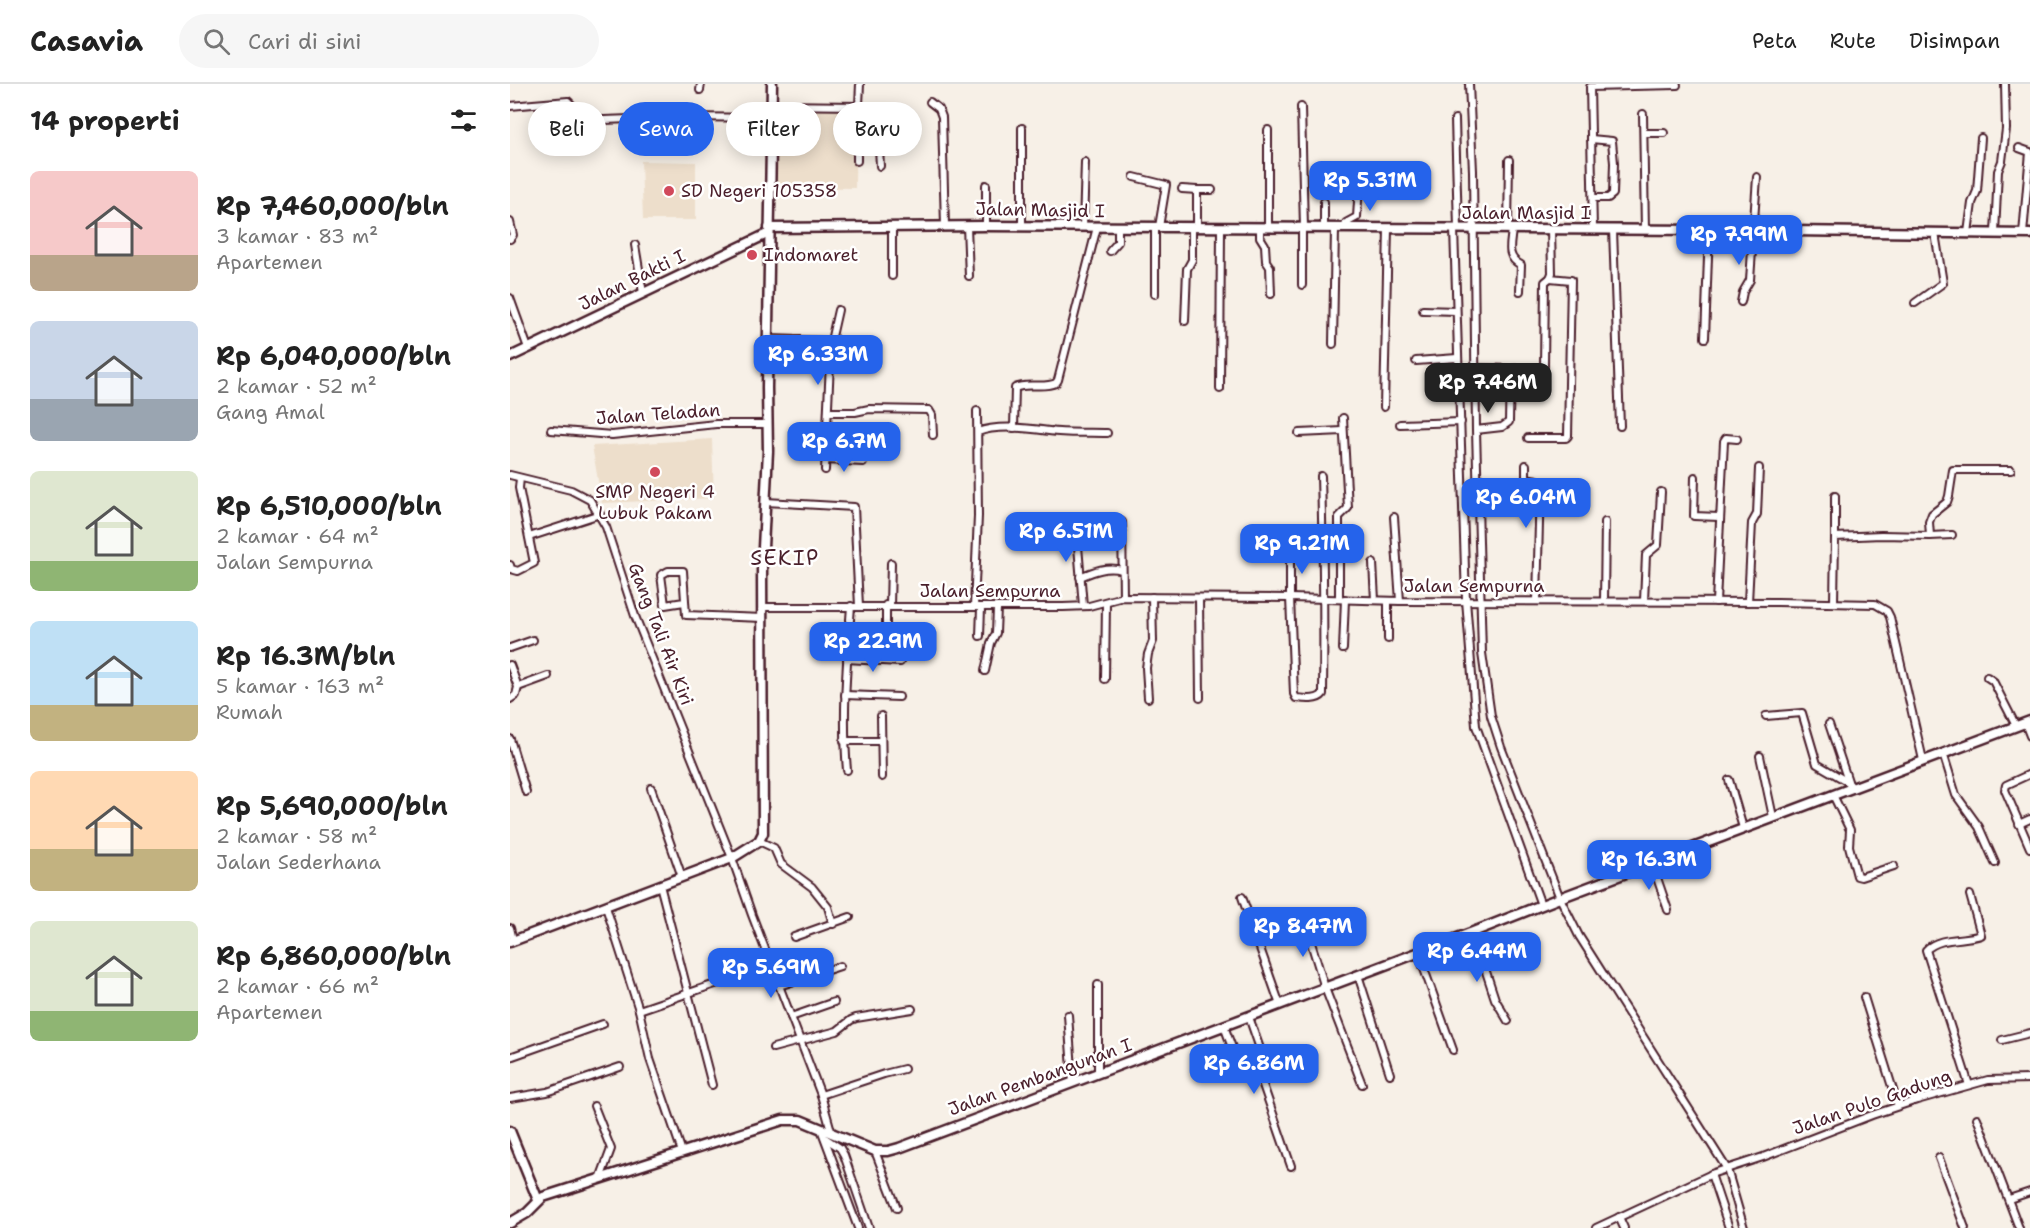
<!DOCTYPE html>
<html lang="id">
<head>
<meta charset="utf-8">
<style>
  body { margin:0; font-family:"Shantell Sans",sans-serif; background:#f6f6f6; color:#222; height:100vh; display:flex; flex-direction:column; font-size:22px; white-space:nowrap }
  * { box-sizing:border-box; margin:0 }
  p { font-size:20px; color:#767676 }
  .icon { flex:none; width:33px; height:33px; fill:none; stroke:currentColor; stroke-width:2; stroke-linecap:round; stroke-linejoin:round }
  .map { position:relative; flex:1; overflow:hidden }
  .panel { display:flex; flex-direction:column; background:#fff; width:510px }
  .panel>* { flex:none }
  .top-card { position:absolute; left:18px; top:18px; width:570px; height:54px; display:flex; gap:12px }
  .price { position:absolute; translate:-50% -51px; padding:0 14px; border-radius:12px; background:#2563eb; color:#fff; font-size:20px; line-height:39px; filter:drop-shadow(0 2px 3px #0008) }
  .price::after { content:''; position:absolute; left:50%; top:36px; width:18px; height:14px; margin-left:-9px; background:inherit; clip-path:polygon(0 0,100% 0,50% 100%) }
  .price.on { background:#222; color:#fff }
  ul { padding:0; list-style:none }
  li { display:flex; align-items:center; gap:18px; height:150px; padding:0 30px }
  li span { display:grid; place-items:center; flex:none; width:168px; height:120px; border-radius:9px; color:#555 }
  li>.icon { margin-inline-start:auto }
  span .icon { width:72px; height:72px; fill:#fffc; stroke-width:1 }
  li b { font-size:26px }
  h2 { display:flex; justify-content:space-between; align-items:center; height:72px; padding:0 30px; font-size:26px }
  .pill { padding:0 21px; border-radius:27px; background:#fff; box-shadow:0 3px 15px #0003; font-size:21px; line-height:54px }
  .pill.on { background:#2563eb; color:#fff }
  header { display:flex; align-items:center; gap:36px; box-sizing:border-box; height:84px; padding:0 30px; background:#fff; border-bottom:2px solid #e0e0e0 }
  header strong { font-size:28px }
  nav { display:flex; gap:33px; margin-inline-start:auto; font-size:21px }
  .search { width:420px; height:54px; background:#f6f6f6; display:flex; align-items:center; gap:15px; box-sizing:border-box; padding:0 21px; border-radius:33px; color:#767676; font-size:22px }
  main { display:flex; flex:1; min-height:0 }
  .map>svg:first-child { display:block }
</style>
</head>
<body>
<header>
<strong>Casavia</strong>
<div class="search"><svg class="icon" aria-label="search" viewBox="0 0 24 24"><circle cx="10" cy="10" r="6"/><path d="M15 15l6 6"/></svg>Cari di sini</div>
<nav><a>Peta</a><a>Rute</a><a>Disimpan</a></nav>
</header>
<main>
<section class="panel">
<h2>14 properti<svg class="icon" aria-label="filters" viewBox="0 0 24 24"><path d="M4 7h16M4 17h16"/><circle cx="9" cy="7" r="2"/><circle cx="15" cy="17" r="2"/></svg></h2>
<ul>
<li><span style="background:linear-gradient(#f6c9c9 70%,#b9a48a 0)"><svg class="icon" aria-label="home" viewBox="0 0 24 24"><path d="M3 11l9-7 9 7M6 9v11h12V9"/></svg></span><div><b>Rp 7,460,000/bln</b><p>3 kamar · 83 m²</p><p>Apartemen</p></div></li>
<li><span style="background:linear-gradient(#c9d6e8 65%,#9aa5b1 0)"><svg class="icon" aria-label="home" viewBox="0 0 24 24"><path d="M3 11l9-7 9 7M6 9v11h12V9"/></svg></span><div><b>Rp 6,040,000/bln</b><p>2 kamar · 52 m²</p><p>Gang Amal</p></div></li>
<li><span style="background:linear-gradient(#dfe7d0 75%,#8fb573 0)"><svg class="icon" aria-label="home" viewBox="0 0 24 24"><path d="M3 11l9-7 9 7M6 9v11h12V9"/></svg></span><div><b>Rp 6,510,000/bln</b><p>2 kamar · 64 m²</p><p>Jalan Sempurna</p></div></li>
<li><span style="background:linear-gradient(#bfe0f5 70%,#c2b280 0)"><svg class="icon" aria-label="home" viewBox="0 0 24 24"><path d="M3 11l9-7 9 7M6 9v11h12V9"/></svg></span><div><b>Rp 16.3M/bln</b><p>5 kamar · 163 m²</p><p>Rumah</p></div></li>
<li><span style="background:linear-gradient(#ffd9b3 65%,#c2b280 0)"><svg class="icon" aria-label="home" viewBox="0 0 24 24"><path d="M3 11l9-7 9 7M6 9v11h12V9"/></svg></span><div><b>Rp 5,690,000/bln</b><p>2 kamar · 58 m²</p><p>Jalan Sederhana</p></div></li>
<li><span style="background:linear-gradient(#dfe7d0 75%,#8fb573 0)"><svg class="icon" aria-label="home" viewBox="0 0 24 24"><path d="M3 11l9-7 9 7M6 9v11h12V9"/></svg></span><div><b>Rp 6,860,000/bln</b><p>2 kamar · 66 m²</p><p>Apartemen</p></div></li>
</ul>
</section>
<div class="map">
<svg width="1520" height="1144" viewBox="0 0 1520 1144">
  <rect width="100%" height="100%" fill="#f7f0e7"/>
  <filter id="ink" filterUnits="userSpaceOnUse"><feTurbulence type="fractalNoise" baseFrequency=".0167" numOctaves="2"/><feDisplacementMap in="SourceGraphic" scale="12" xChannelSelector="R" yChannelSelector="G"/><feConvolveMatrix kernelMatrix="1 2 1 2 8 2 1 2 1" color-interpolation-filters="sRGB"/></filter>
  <g filter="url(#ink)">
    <g fill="#eddecb">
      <path d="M266,25H346L345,104L266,103Z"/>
      <path d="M131,77L186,78V136H133Z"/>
      <path d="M202,355L204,414L92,419L82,362Z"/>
    </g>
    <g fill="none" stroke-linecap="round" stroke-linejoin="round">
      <defs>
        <g id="street">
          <path d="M350,0L347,62L369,64L370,82"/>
          <path d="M959,0L963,87L966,346L972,569L981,632L991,663L1050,814L1069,852L1217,1085L1234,1144"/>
          <path d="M190,6L191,0"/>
          <path d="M420,18L429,25L432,33L435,142"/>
          <path d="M262,21L350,22"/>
          <path d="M0,22L58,17L61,20L63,34L68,37L173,33L261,34"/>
          <path d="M791,23L794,144"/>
          <path d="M1133,30L1135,146"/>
          <path d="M945,35L948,145"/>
          <path d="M512,44V142"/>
          <path d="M758,46V144"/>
          <path d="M1134,49H1154"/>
          <path d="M1081,55L1102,57L1104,79L1103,110L1098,114H1083"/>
          <path d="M1509,64L1520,68L1513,150"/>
          <path d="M347,77V62"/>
          <path d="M624,93L656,101L649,143"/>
          <path d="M672,105L687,106"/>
          <path d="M814,118V144"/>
          <path d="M0,138L3,151L0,155"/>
          <path d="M457,142L459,192"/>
          <path d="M476,142V101"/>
          <path d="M573,143L575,78"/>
          <path d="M645,143V210"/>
          <path d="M750,143V153L755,161L756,177L760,183L761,210"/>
          <path d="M687,144V106H702"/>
          <path d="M792,144V201"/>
          <path d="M834,145L836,139L847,133L849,102"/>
          <path d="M944,145L956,516L966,642L1031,821"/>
          <path d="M998,145L999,76"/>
          <path d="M1002,145C1001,160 995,173 1011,181L1010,207"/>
          <path d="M1083,145L1080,3L1167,1"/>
          <path d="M1103,146L1110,342"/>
          <path d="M1458,149L1462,119L1467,107L1471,54"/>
          <path d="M1485,149L1488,87L1492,77L1496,45L1495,0"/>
          <path d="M125,161L133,209"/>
          <path d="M600,167L608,158V143"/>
          <path d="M382,192V142"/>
          <path d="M0,214L18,264"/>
          <path d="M1231,218L1233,208L1240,196L1247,93"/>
          <path d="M1405,219L1433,199L1425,149"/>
          <path d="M913,226L946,227"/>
          <path d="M675,237L677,185L682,176V144"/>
          <path d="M1195,254L1199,146"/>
          <path d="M259,255L321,257L315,386"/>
          <path d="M321,257L328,226"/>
          <path d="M823,260L825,145"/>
          <path d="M906,277L947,274"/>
          <path d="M965,284L1000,285"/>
          <path d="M710,305L711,143"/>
          <path d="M874,323L878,145"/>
          <path d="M319,328H345L359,325L419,326L422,331L423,351"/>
          <path d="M890,340L951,338"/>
          <path d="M504,344L505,304C517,298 533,305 546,299L548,296L587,143"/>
          <path d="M41,346L102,351L206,340H258"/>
          <path d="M966,346L992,343L999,338L1000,285L1032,284L1034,282L1035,198L1040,194L1042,189L1041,145"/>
          <path d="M468,348C487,340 519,344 539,347C558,350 578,348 597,349"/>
          <path d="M789,349L833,347"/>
          <path d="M1018,354H1056L1058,352L1061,196L1040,194"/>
          <path d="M316,376L353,378"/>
          <path d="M1016,381V394L1027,396L1030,399L1027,517"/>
          <path d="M0,391L61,406L80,416L96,443L125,532L222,774L242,831L311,1011L322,1050"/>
          <path d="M1185,393L1184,432L1209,433"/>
          <path d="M256,418L344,423L349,522"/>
          <path d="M884,433L890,517"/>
          <path d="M573,438L568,462L573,522"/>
          <path d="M612,438L613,513"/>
          <path d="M1420,452L1442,451"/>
          <path d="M19,453L90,430"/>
          <path d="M1325,453V412"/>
          <path d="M780,468V514L784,610L786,614C794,615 808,617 813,610C814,537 813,465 811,392"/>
          <path d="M863,479L865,516"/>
          <path d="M0,481L1,485L8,487L24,479L9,404L10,394"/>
          <path d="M570,493C584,487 597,482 612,486"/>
          <path d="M689,514L690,614"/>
          <path d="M829,515V433L838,424L833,334"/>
          <path d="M878,517V555"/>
          <path d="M1094,517L1095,438"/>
          <path d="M1134,517L1136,471L1148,461L1151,408"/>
          <path d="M174,518L155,521L151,491L158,487H173L176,531L253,534"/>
          <path d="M1206,518L1214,357L1216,354L1227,355"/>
          <path d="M1238,518L1242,439L1247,430L1249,384"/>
          <path d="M1324,519L1325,453L1371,451L1420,452L1419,438L1422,430L1437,418L1439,412L1443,386H1501"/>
          <path d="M376,521V555"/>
          <path d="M380,522L381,479"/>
          <path d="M253,523H553L579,522L613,513L780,514L890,517L1268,518L1365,520L1377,527L1380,533L1413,676"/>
          <path d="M464,523L468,432L467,327"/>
          <path d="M470,552L471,524"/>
          <path d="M0,564L23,556"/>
          <path d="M833,565L835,515"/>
          <path d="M337,575L390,578"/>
          <path d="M0,581L8,603L6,611L0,615"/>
          <path d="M475,587L481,559L486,549L487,524"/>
          <path d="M1477,593L1483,597L1506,642"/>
          <path d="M595,595L596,519"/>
          <path d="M8,603L38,592"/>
          <path d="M335,611L389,613"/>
          <path d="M638,614L636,584L638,570L643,557L642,513"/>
          <path d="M371,632L372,693"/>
          <path d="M1256,632L1292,629L1307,680L1338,698L1342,703"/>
          <path d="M1515,639L1520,652"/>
          <path d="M1319,640L1338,697"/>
          <path d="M0,655L16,708"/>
          <path d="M334,657H371"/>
          <path d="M1433,669L1446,711L1469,743L1485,779"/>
          <path d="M1250,672L1263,733"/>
          <path d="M337,686C332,631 337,577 341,522"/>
          <path d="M1520,690L1496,701L1495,706L1520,764"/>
          <path d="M1219,696L1233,744"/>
          <path d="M141,704L172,793"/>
          <path d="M1323,711L1340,746L1339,762L1347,792L1351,793L1384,782"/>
          <path d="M1509,740L1520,735"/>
          <path d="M249,757L264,764L271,780L302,803L318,823L323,840"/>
          <path d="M1142,779L1158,826"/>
          <path d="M150,801L202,1001"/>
          <path d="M732,813L770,921"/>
          <path d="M96,823L129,926L140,975L172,1068"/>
          <path d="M794,836L815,904L852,1000"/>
          <path d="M0,844L3,856"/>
          <path d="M963,848L985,915L998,937"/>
          <path d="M284,853L340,833"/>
          <path d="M908,868L943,966"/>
          <path d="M848,891L880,990"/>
          <path d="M588,901V989"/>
          <path d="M269,902L330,882"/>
          <path d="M1354,913L1388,1022"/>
          <path d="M129,926L261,881"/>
          <path d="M558,931L563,999"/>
          <path d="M281,933L324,918"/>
          <path d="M739,933L756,982L752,998L781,1082"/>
          <path d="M714,942L727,977"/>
          <path d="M1492,956L1520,949"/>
          <path d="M263,964L327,947L341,936L346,934L402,925"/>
          <path d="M0,973L93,940"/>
          <path d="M1459,1001L1416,866C1430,852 1454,857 1471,851L1460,811"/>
          <path d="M311,1011L374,990L394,985"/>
          <path d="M0,1014L37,1008L110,983"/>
          <path d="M84,1022L101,1065L90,1095"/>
          <path d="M1467,1034L1509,1144"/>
          <path d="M311,1045L348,1144"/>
          <path d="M315,1054L330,1064L334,1071L359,1144"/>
          <path d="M365,1067L387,1124"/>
          <path d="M1429,1074L1455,1144"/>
          <path d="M1201,1090L1219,1144"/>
          <path d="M1499,1115L1520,1108"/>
          <path d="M1109,1133L1114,1144"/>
          <path d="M1086,1144L1204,1089L1253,1073L1362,1031L1407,1016L1478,996L1520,995"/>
        </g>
        <g id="secondary">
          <path d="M259,144L476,142L1199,146L1520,150"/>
          <path d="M0,273L259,149"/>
          <path d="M0,858L222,774L249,757L253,749L252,483L258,367L257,304L262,0"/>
          <path d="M0,1047L28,1116"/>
          <path d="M0,1139L17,1129L33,1113L273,1036H290L365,1067H378L389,1064L963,848L1047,815L1520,637"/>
        </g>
      </defs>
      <use href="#street" stroke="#4a1f2b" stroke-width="10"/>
      <use href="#secondary" stroke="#4a1f2b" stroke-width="13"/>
      <use href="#street" stroke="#fff" stroke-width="6"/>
      <use href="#secondary" stroke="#fff" stroke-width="8"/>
    </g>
  </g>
  <g fill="#d1495b" stroke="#fff" stroke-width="2">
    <circle cx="159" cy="107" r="6"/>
    <circle cx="242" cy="171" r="6"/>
    <circle cx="145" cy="388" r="6"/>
  </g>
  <g text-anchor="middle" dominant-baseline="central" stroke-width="5" stroke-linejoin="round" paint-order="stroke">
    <g font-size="18" fill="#4a1f2b" stroke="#fff" text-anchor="start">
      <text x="171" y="107">SD Negeri 105358</text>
      <text x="254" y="171">Indomaret</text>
      <text x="145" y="408" text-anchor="middle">SMP Negeri 4<tspan x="145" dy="21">Lubuk Pakam</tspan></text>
    </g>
    <g font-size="18" fill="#4a1f2b" stroke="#fff">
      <text transform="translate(530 126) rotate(1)">Jalan Masjid I</text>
      <text x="1016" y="129">Jalan Masjid I</text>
      <text transform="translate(122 196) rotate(-26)">Jalan Bakti I</text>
      <text transform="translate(148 330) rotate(-4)">Jalan Teladan</text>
      <text x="964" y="502">Jalan Sempurna</text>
      <text x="480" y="507">Jalan Sempurna</text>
      <text transform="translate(151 550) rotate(69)">Gang Tali Air Kiri</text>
      <text transform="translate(530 993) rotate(-20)">Jalan Pembangunan I</text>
      <text transform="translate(1362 1018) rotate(-19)">Jalan Pulo Gadung</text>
    </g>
    <g font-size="21" letter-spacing="1.5" fill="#4a1f2b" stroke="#fff">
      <text x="275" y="474">SEKIP</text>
    </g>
  </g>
</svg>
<b class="price" style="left:860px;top:128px">Rp 5.31M</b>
<b class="price" style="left:1229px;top:182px">Rp 7.99M</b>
<b class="price" style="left:308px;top:302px">Rp 6.33M</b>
<b class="price on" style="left:978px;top:330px">Rp 7.46M</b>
<b class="price" style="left:334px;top:389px">Rp 6.7M</b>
<b class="price" style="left:1016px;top:445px">Rp 6.04M</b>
<b class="price" style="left:556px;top:479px">Rp 6.51M</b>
<b class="price" style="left:792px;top:491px">Rp 9.21M</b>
<b class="price" style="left:363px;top:589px">Rp 22.9M</b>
<b class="price" style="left:1139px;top:807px">Rp 16.3M</b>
<b class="price" style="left:793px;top:874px">Rp 8.47M</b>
<b class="price" style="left:967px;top:899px">Rp 6.44M</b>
<b class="price" style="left:261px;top:915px">Rp 5.69M</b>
<b class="price" style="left:744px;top:1011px">Rp 6.86M</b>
<div class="top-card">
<a class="pill">Beli</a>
<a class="pill on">Sewa</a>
<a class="pill">Filter</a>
<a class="pill">Baru</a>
</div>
</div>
</main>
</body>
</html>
